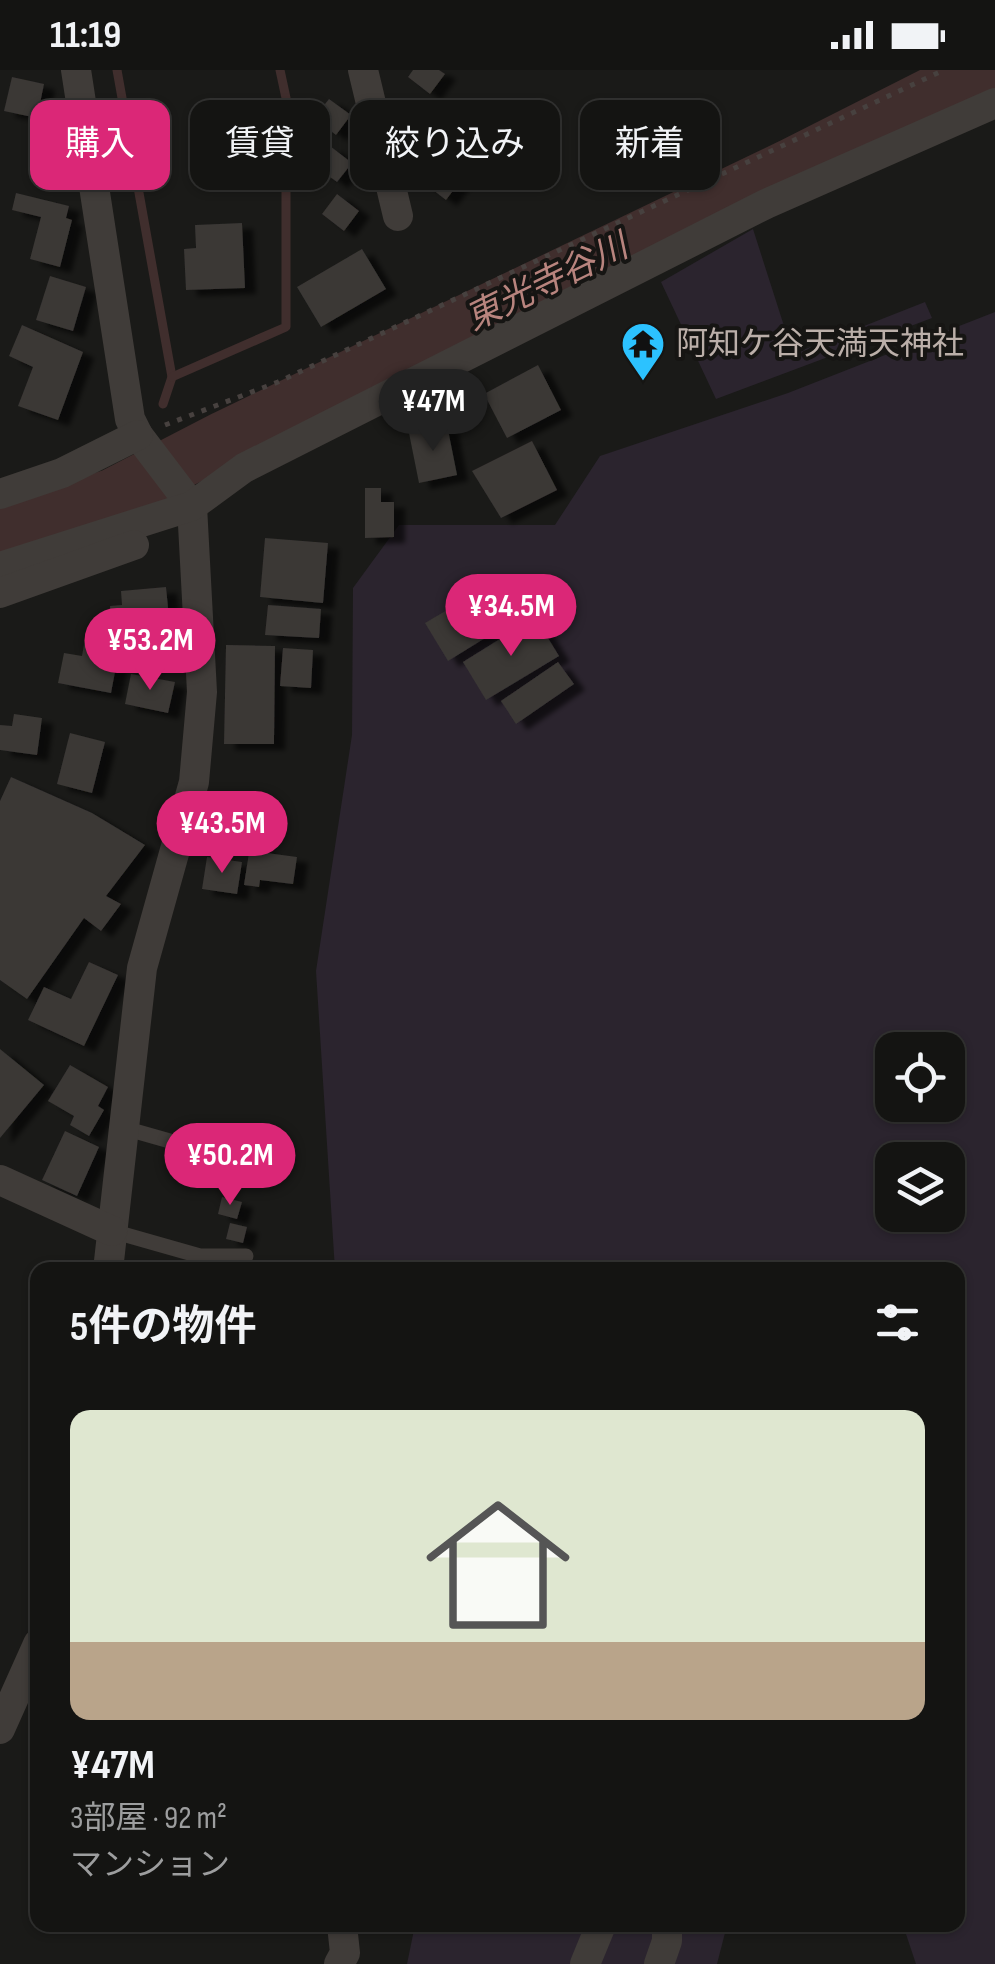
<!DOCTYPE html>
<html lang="ja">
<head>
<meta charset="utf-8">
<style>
  body { margin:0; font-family:"Sofia Sans Condensed","Noto Sans JP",sans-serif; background:#1d1d1b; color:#f1f3f6; height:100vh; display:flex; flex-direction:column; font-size:38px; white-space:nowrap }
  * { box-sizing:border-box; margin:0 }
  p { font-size:32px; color:#9d9e9f }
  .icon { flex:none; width:55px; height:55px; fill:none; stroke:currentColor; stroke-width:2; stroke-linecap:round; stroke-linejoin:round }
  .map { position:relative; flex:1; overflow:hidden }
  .drawer { position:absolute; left:30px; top:1192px; width:935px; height:670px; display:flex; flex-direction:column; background:#141412; border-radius:20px; box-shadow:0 2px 8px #0004,0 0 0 2px #333332 }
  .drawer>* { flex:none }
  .banner { position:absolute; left:30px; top:30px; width:935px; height:90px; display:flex; gap:20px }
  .controls { position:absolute; left:875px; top:962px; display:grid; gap:20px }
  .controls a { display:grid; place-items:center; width:90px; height:90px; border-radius:20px; background:#141412; box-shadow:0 2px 8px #0004,0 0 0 2px #333332; font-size:50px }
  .price { position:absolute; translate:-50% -85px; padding:0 22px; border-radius:35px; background:#db2777; color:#fff; font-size:32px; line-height:65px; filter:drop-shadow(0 2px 5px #0008) }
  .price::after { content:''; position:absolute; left:50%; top:60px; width:30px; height:22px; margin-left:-15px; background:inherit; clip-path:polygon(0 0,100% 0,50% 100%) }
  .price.current { background:#222; color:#fff }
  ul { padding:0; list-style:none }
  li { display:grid; align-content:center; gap:20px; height:530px; padding:0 40px }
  li span { display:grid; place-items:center; height:310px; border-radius:20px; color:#555 }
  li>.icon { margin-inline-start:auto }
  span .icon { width:180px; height:180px; fill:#fffc; stroke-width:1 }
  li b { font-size:42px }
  h2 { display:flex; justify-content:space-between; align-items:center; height:120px; padding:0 40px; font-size:42px }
  .chip { padding:0 35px; border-radius:20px; background:#141412; box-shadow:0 2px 8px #0004,0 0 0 2px #333332; font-size:35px; line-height:90px }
  .chip.current { background:#db2777; color:#fff }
  .status { display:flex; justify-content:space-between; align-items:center; height:70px; padding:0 50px; background:#141412; direction:ltr }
  .status svg { height:28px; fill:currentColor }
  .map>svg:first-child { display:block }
</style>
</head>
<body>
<div class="status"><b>11:19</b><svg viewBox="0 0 49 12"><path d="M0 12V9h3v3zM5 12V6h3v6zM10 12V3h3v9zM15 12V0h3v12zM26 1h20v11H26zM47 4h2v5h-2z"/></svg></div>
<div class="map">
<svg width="995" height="1894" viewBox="0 0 995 1894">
  <defs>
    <filter id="shadow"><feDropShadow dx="11" dy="6" stdDeviation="2.5" flood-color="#0009"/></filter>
  </defs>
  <rect width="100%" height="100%" fill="#1a1a18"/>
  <g fill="#2b242e" fill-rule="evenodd">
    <path d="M753,159L793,284L925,232L932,248L716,329L661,212Z"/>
    <path d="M995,242V1894H916L903,1855H958V1200H335L316,901L352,665L353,518L399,455H555L600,386L788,323ZM892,980H948V1035H892ZM892,1090H948V1145H892Z"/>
    <path d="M415,1855H727L717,1894H407Z"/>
  </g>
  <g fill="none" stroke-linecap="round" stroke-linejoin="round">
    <g stroke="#402e2d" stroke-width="9">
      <path d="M117,0L172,307L163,334"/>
      <path d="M172,307L286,257V28L280,0"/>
      <path d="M134,415L145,385"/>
    </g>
    <path stroke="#402e2d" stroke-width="55" d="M0,462L113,426L225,368L793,95L981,0"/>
  </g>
  <g fill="#3a3735" filter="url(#shadow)">
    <path d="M413,0H439L445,4L430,24L408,7Z"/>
    <path d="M12,7L44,14L37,48L4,41Z"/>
    <path d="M329,29L351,45L336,65L314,48Z"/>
    <path d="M436,37L458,54L444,73L421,57Z"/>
    <path d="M330,76L352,93L337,112L315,96Z"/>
    <path d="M439,93L461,110L446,130L424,113Z"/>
    <path d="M16,123L69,136L66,148L72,150L60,197L30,189L41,147L12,140Z"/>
    <path d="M337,124L359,141L344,161L322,144Z"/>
    <path d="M242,153L245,218L186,220L184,179L196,178L195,155Z"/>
    <path d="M362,179L386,219L321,257L297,217Z"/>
    <path d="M50,206L86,217L73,261L36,250Z"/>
    <path d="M22,255L83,282L58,350L18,336L33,297L9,286Z"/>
    <path d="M538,295L561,340L507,368L484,324Z"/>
    <path d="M447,355L457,405L419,413L409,363Z"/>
    <path d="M532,371L557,420L501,448L472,401Z"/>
    <path d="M365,418H381V432H394V467L365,468Z"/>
    <path d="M265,468L328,473L323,533L260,527Z"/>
    <path d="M166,517L169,548L111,553L110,536L122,535L121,521Z"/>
    <path d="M476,523L498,560L448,591L425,553Z"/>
    <path d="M268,535L321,539L319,568L265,565Z"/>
    <path d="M535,547L559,586L486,630L463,592Z"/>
    <path d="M170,559V585L128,586L127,560Z"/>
    <path d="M85,569L120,575L111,623L58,613L64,583L82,586Z"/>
    <path d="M226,575L275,576L274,674H224Z"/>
    <path d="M283,578L313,580L311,618L280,616Z"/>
    <path d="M558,592L574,614L516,654L501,631Z"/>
    <path d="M131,604L175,612L168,643L125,634Z"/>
    <path d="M14,644L42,648L37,685L0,680V655L12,656Z"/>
    <path d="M70,663L105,672L92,723L57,714Z"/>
    <path d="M11,707L92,743L145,775L106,826L121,834L101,861L84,848L27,929L0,910V731Z"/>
    <path d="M205,741L236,749L230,773L199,766Z"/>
    <path d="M250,776L266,778L267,783L297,787L293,814L260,810L259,817L244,815Z"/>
    <path d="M207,787L242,792L237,824L202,819Z"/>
    <path d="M89,892L118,905L84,976L28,950L44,917L71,929Z"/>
    <path d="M0,979L44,1015L0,1068Z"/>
    <path d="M70,995L108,1017L98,1036L104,1040L89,1066L70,1055L74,1046L48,1031Z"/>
    <path d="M65,1061L99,1077L77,1126L42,1110Z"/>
    <path d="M222,1127L242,1132L237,1149L218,1144Z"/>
    <path d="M230,1153L247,1157L243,1173L226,1169Z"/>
  </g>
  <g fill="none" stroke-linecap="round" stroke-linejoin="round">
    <path stroke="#47413f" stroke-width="5" stroke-dasharray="5 8" stroke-linecap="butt" d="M165,355L278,312L944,0"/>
    <g stroke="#403c39" stroke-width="15">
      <path d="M124,1058L226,1087"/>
      <path d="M112,1161L200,1186H246"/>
    </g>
    <g stroke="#403c39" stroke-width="30">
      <path d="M76,0L130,349L138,365L192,436L202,622L194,712L142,898L108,1200"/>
      <path d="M363,0L398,146"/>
      <path d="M0,424L62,403L138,365"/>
      <path d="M0,497L192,436L244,398L766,134L995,33"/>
      <path d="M0,523L134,475"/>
      <path d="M0,1110L112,1161"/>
      <path d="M0,1659L38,1574"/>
      <path d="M339,1894L345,1883L342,1855"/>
      <path d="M585,1894L601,1855"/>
      <path d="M659,1894L667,1871V1855"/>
    </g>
  </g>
  <defs>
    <symbol id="temple-pin" viewBox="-11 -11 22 30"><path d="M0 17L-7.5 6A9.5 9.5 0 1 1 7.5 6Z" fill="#2cc2ff" stroke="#161513"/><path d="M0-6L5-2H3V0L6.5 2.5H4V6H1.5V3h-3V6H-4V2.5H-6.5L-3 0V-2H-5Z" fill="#111"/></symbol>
  </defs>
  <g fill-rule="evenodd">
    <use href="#temple-pin" x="618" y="249" width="50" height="68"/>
  </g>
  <g text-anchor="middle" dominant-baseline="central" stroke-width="8" stroke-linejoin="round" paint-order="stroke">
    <g font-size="32" fill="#bbafa9" stroke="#161513" text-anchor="start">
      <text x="676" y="274">阿知ケ谷天満天神社</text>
    </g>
    <g font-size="35" font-style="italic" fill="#b8847e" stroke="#161513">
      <text transform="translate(547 213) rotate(-26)">東光寺谷川</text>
    </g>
  </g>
</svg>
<div class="controls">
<a><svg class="icon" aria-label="locate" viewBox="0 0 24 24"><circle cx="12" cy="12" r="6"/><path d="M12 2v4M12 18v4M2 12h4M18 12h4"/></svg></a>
<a><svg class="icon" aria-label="layers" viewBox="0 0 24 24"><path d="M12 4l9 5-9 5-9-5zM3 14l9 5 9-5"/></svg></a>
</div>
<b class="price current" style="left:433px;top:384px">¥47M</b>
<b class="price" style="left:511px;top:589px">¥34.5M</b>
<b class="price" style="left:150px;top:623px">¥53.2M</b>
<b class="price" style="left:222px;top:806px">¥43.5M</b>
<b class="price" style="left:230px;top:1138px">¥50.2M</b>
<div class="banner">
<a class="chip current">購入</a>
<a class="chip">賃貸</a>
<a class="chip">絞り込み</a>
<a class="chip">新着</a>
</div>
<section class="drawer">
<h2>5件の物件<svg class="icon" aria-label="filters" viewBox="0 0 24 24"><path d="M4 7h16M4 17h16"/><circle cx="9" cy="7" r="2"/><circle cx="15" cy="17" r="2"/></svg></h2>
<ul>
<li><span style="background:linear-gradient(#dfe7d0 75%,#b9a48a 0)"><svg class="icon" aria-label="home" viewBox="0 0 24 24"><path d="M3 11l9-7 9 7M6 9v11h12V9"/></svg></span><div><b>¥47M</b><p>3部屋 · 92 m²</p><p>マンション</p></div></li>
</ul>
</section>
</div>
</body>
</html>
